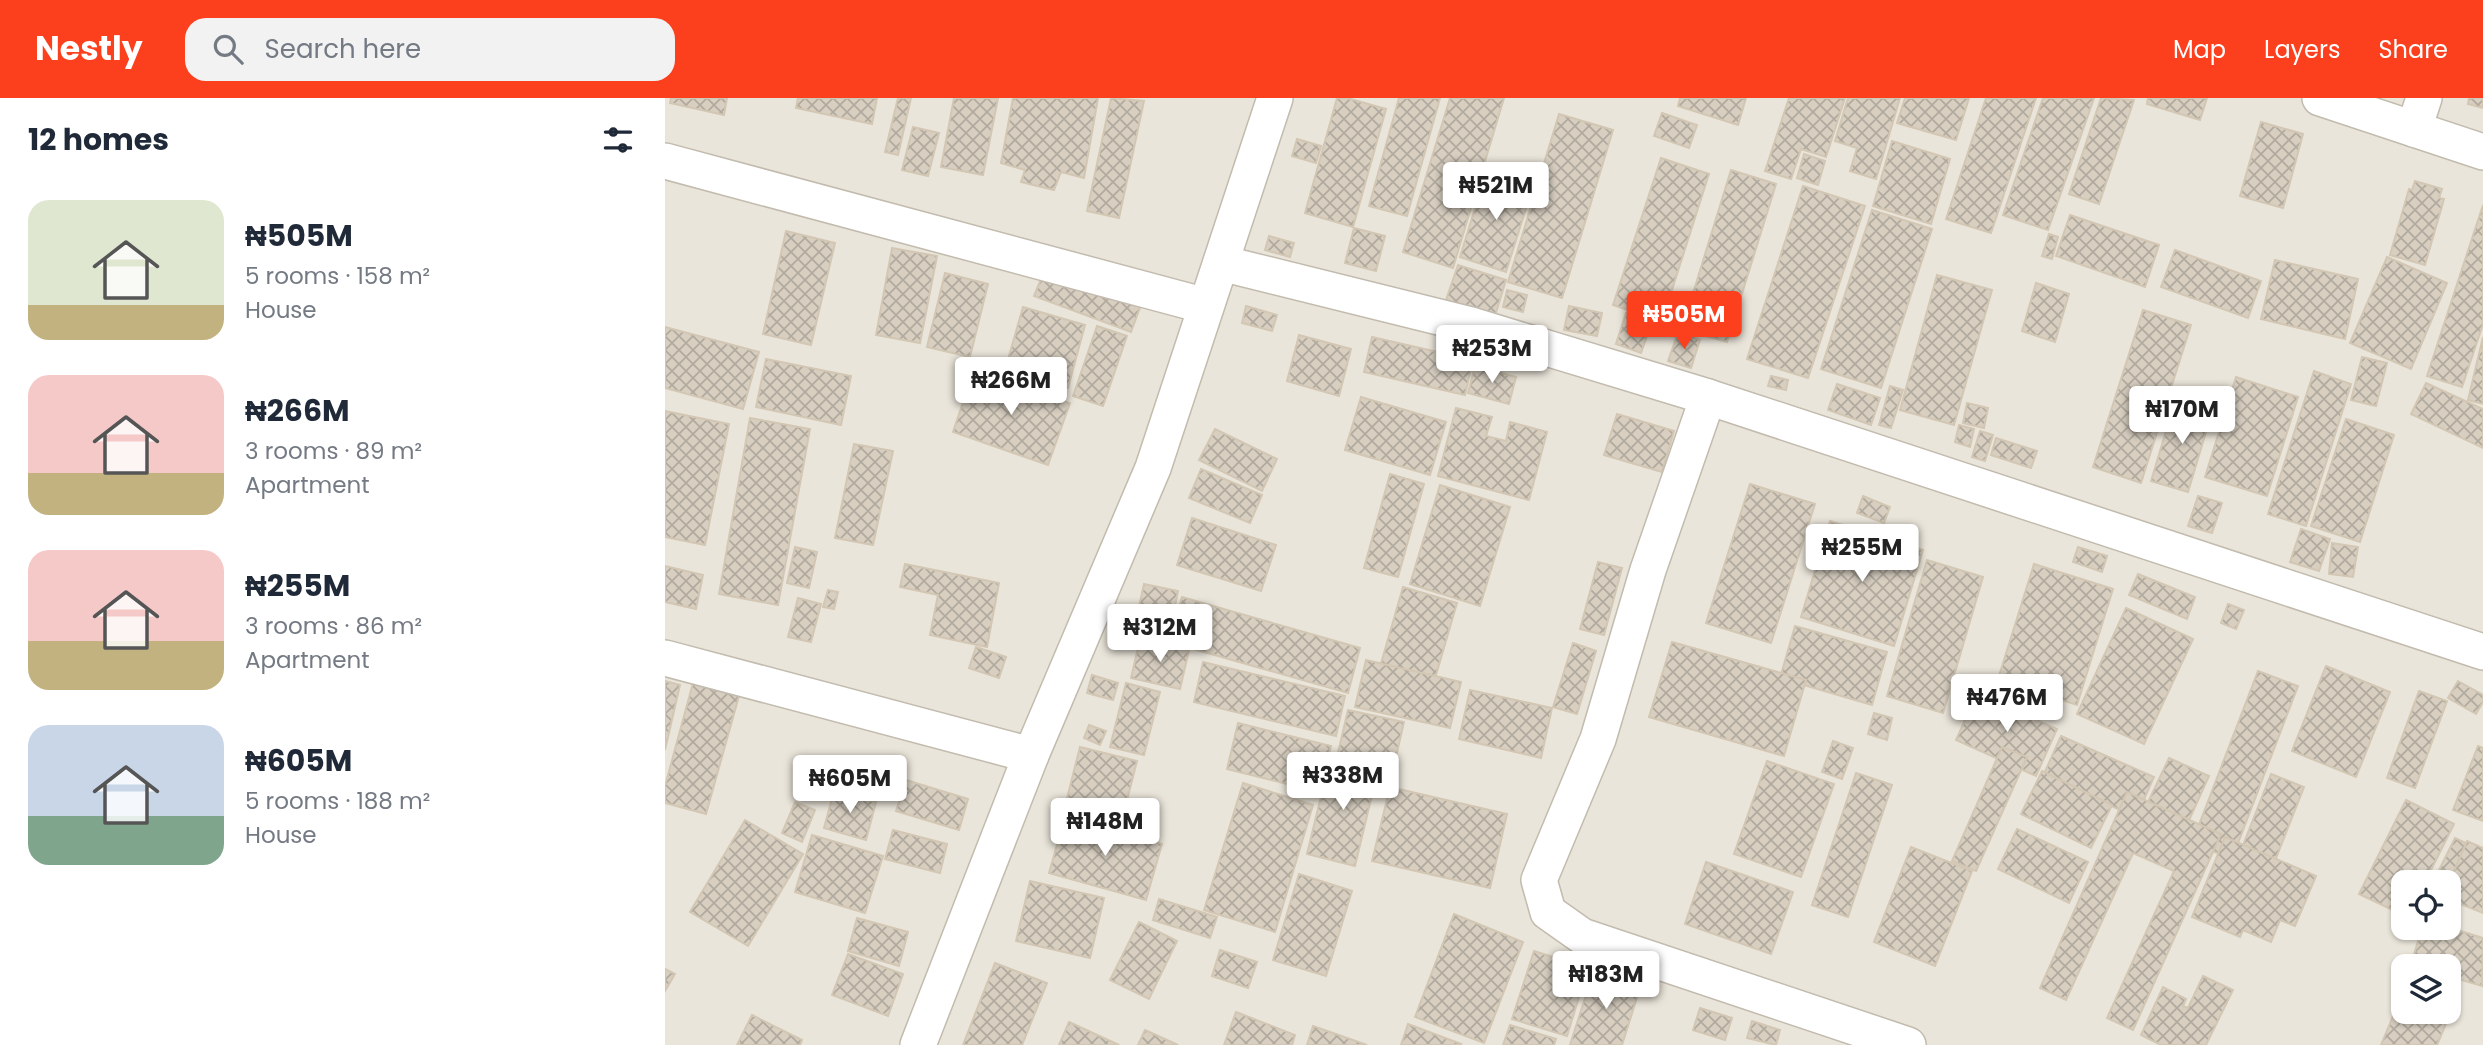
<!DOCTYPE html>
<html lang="en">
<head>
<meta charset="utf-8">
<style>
  body { margin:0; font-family:Poppins,sans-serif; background:#f2f2f3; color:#1f2937; height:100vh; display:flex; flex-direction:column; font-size:26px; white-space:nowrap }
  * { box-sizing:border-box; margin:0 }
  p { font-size:23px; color:#747a83 }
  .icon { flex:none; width:38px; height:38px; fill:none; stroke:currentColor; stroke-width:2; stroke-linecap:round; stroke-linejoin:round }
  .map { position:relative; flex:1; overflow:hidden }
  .drawer { display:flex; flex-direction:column; background:#fff; width:665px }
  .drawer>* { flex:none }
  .buttons { position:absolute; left:1726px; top:772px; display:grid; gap:14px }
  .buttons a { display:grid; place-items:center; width:70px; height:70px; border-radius:14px; background:#fff; box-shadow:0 2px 5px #0004; font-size:35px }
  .price { position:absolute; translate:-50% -60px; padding:0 16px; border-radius:7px; background:#fff; color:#222; font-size:23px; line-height:46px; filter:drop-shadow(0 2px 4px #0008) }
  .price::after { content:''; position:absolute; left:50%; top:42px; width:21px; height:16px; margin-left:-10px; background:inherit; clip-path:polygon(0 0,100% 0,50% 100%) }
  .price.selected { background:#fc3f1d; color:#fff }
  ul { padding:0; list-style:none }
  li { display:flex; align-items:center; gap:21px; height:175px; padding:0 28px }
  li span { display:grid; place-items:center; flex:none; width:196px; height:140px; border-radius:21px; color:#555 }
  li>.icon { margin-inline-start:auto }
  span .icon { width:84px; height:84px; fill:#fffc; stroke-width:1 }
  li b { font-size:30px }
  h2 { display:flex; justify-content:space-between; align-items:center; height:84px; padding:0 28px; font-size:30px }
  header { display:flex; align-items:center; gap:42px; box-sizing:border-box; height:98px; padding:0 35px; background:#fc3f1d; color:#fff }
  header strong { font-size:33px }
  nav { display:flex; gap:38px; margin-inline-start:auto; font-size:24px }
  .search { width:490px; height:63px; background:#f2f2f3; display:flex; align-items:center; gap:18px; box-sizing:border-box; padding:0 24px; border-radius:21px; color:#747a83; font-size:26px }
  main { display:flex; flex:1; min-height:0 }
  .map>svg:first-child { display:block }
</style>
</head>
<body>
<header>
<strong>Nestly</strong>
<div class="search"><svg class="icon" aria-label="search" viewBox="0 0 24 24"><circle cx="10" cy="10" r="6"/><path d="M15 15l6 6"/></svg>Search here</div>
<nav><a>Map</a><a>Layers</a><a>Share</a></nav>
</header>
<main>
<section class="drawer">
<h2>12 homes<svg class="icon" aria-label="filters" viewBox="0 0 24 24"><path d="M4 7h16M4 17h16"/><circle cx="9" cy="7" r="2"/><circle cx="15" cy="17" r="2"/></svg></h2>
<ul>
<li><span style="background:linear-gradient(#dfe7d0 75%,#c2b280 0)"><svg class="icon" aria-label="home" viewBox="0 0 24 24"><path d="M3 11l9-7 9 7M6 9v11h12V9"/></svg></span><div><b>₦505M</b><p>5 rooms · 158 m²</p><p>House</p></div></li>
<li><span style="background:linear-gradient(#f6c9c9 70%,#c2b280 0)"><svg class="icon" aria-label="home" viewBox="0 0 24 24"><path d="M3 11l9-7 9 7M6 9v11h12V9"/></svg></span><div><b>₦266M</b><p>3 rooms · 89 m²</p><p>Apartment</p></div></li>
<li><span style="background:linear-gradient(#f6c9c9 65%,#c2b280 0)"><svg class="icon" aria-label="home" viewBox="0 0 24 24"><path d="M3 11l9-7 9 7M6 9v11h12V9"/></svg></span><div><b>₦255M</b><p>3 rooms · 86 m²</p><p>Apartment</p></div></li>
<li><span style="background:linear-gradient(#c9d6e8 65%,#7fa58c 0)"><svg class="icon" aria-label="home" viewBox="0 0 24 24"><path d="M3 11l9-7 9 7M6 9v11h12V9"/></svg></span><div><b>₦605M</b><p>5 rooms · 188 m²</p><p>House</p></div></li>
</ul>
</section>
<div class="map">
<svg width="1818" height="947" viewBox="0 0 1818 947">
  <defs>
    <pattern id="building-cross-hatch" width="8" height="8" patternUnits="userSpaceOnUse" patternTransform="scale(1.75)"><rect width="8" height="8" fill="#d8cfc1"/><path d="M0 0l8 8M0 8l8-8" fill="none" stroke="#b1aa9e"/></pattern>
  </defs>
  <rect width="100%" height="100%" fill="#f6f3ec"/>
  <path fill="#eae5da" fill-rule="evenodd" d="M0,0H1818V947H0ZM1738,784H1783V830H1738ZM1738,868H1783V914H1738Z"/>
  <g fill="url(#building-cross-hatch)" stroke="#d3c7b4" stroke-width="2">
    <path d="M6,0H62L59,17L5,5Z"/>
    <path d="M133,0H212L207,26L131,10Z"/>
    <path d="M233,0H246L233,57L220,54Z"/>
    <path d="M289,0H333L318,77L276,69Z"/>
    <path d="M348,0H433L419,80L396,74L389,92L356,84L360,72L336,65Z"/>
    <path d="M446,0L479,3L454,120L422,113Z"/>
    <path d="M672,0H682L721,11L688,129L640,115Z"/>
    <path d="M734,0H775L742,118L704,108Z"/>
    <path d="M785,0H839L788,170L738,154Z"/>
    <path d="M1015,0H1081L1073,27L1013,8Z"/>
    <path d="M1124,0H1180L1161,59L1136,51L1126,81L1100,73Z"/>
    <path d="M1183,0H1235L1211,81L1185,73L1192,50L1170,43Z"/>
    <path d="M1240,0H1304L1291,42L1232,25Z"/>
    <path d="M1321,0H1371L1326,135L1281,121Z"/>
    <path d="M1378,0H1429L1383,132L1338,117Z"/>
    <path d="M1436,0L1469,2L1434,106L1404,96Z"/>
    <path d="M1483,0H1542L1535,22L1482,6Z"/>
    <path d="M1804,0H1818V10L1803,6Z"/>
    <path d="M997,15L1032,27L1024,50L989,38Z"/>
    <path d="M894,16L948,32L897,200L843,184Z"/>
    <path d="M1596,24L1638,36L1618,110L1575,98Z"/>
    <path d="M248,29L274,35L263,78L237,72Z"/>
    <path d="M632,41L656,48L651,65L627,58Z"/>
    <path d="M1227,43L1285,61L1266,126L1208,108Z"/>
    <path d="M1139,56L1160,63L1153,87L1132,80Z"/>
    <path d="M996,60L1044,76L997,223L948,207Z"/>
    <path d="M1066,72L1111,86L1062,244L1017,231Z"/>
    <path d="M821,74L868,88L841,174L795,159Z"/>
    <path d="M1750,83L1777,91L1774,100L1779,101L1760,167L1725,157L1744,91L1747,92Z"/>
    <path d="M1138,88L1200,108L1143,280L1082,261Z"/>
    <path d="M1818,107V226L1797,289L1762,278Z"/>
    <path d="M1207,112L1267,131L1216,290L1156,271Z"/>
    <path d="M1405,117L1494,147L1480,189L1391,158Z"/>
    <path d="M689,130L720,138L711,173L680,165Z"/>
    <path d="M121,133L170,145L146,247L98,236Z"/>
    <path d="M1384,136L1393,139L1387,161L1377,158Z"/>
    <path d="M604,138L629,145L625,159L600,152Z"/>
    <path d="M227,150L272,158L255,245L211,237Z"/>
    <path d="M1510,152L1596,183L1583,220L1496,189Z"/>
    <path d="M1722,159L1782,185L1746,271L1685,245Z"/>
    <path d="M1610,162L1693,181L1680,241L1596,221Z"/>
    <path d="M793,167L841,182L830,218L781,202Z"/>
    <path d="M381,169L477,204L466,234L369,198Z"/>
    <path d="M280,175L323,186L305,259L262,249Z"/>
    <path d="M1272,177L1327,192L1289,327L1235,312Z"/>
    <path d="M1371,185L1404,196L1390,244L1357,233Z"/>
    <path d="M842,192L862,197L858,214L838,209Z"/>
    <path d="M581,208L612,217L607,233L577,225Z"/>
    <path d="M904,208L937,215L932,238L899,232Z"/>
    <path d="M358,209L420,227L403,290L340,272Z"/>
    <path d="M1478,212L1526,227L1476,385L1428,369Z"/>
    <path d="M961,215L987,224L976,255L951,246Z"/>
    <path d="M432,228L462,238L438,308L408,298Z"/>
    <path d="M0,229L94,254L78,311L0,290Z"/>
    <path d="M1013,235L1035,242L1026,270L1003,263Z"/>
    <path d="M634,237L686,251L674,298L622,283Z"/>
    <path d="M707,239L808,262L800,297L699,274Z"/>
    <path d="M1818,239V306L1803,302Z"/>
    <path d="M1697,259L1722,265L1711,308L1686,302Z"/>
    <path d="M101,261L186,278L176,327L91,309Z"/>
    <path d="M810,268L851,279L844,306L803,295Z"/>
    <path d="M309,272L405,305L383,367L288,334Z"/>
    <path d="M1649,273L1686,286L1641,428L1603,416Z"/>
    <path d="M1106,278L1123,282L1121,292L1103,288Z"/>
    <path d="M1571,279L1633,299L1602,398L1540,379Z"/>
    <path d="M1761,285L1818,311V350L1746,316Z"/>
    <path d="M1172,286L1215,300L1206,327L1163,312Z"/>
    <path d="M1225,288L1238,292L1226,330L1214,327Z"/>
    <path d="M696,299L781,324L765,377L680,352Z"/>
    <path d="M1510,303L1547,314L1523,394L1486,383Z"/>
    <path d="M1302,305L1323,310L1319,330L1298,325Z"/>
    <path d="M791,310L827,319L821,338L841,343L845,324L882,334L864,402L773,378Z"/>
    <path d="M0,313L64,326L40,447L0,439Z"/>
    <path d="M952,316L1009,333L997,374L939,357Z"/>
    <path d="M85,320L145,331L113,507L54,496Z"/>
    <path d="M1681,321L1729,337L1695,444L1646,428Z"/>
    <path d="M1294,327L1309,331L1305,349L1290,344Z"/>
    <path d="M550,331L612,361L597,393L534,362Z"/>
    <path d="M1315,333L1328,337L1320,363L1307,359Z"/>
    <path d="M1331,340L1372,353L1366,370L1326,357Z"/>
    <path d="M189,346L228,353L208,447L170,440Z"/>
    <path d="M536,371L597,397L585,425L524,400Z"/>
    <path d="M725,376L759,386L733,479L699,470Z"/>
    <path d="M1085,386L1150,406L1106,545L1041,525Z"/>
    <path d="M775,387L845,409L815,508L745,486Z"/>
    <path d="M1198,398L1225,409L1219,425L1192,415Z"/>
    <path d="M1533,398L1557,405L1547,435L1523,428Z"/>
    <path d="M527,420L611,447L596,493L512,467Z"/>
    <path d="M1165,423L1258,452L1229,548L1136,519Z"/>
    <path d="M1636,431L1665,441L1654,473L1625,464Z"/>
    <path d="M1667,445L1693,449L1688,479L1664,476Z"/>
    <path d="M130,449L152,454L144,490L122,485Z"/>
    <path d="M1413,449L1442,458L1437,474L1408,464Z"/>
    <path d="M1262,462L1318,479L1278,615L1222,598Z"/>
    <path d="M933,464L957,470L939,537L915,531Z"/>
    <path d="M240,466L334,485L322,549L265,537L273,497L235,489Z"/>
    <path d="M1369,466L1448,491L1412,607L1333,581Z"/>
    <path d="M0,468L38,477L31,511L0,504Z"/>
    <path d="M1473,476L1530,499L1522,521L1464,497Z"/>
    <path d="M479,486L513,493L504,538L469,531Z"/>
    <path d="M738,489L792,505L769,584L715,569Z"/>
    <path d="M163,492L173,494L169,511L158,509Z"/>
    <path d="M517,499L695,550L683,595L504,544Z"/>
    <path d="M133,500L156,506L146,544L123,539Z"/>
    <path d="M1563,506L1579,512L1571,531L1556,525Z"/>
    <path d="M1461,510L1528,541L1479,646L1412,616Z"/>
    <path d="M443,511L456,514L452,527L440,525Z"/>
    <path d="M1130,528L1222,554L1207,607L1115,580Z"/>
    <path d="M475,541L524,552L515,591L466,580Z"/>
    <path d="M1007,544L1141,582L1119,658L984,619Z"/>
    <path d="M908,545L931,553L912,616L888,609Z"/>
    <path d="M311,549L341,559L334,580L304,570Z"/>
    <path d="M701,562L796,584L785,630L690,609Z"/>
    <path d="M538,564L680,598L671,638L529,604Z"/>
    <path d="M1661,568L1725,594L1691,679L1627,653Z"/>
    <path d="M1593,573L1633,588L1567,761L1527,745Z"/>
    <path d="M427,577L453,585L448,602L422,595Z"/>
    <path d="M0,583L15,587L0,652Z"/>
    <path d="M1793,583L1818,597V604L1811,616L1783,600Z"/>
    <path d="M28,585L74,598L41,716L0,705V688Z"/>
    <path d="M461,585L495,594L479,657L445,649Z"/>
    <path d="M805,592L887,610L876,660L794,641Z"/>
    <path d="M1754,593L1782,603L1750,690L1722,680Z"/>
    <path d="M1312,595L1392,631L1371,678L1291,642Z"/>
    <path d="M683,612L739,624L728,672L672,659Z"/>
    <path d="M1209,615L1227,620L1222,642L1203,636Z"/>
    <path d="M573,625L666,648L654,694L562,671Z"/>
    <path d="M424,627L441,633L435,647L419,640Z"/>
    <path d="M1396,638L1489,679L1471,719L1378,678Z"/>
    <path d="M1168,643L1188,650L1177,681L1157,674Z"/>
    <path d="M1813,648L1818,650V723L1788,712Z"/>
    <path d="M415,649L472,663L457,722L400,708Z"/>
    <path d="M1337,649L1362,659L1311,773L1287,763Z"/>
    <path d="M1504,660L1544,678L1516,740L1475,721Z"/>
    <path d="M665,661L713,672L690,768L642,756Z"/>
    <path d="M1102,663L1169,686L1136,779L1069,756Z"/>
    <path d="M1377,673L1447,707L1426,750L1356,716Z"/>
    <path d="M1191,675L1227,687L1183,819L1147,807Z"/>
    <path d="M1606,676L1639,689L1606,773L1573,760Z"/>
    <path d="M241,682L303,701L294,732L231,713Z"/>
    <path d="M578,685L648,707L610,834L539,812Z"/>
    <path d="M725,689L842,716L825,790L707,763Z"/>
    <path d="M169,693L211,704L201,742L159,730Z"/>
    <path d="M1462,694L1556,736L1468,932L1442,920L1509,773L1468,755L1401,902L1375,890Z"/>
    <path d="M1741,702L1789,726L1760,784H1738V817L1694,796Z"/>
    <path d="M130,704L150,712L137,744L117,735Z"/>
    <path d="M400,718L497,746L481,802L384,775Z"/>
    <path d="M80,722L138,756L83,848L25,814Z"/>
    <path d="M1352,731L1423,764L1404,805L1333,771Z"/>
    <path d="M228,732L282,746L275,775L220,761Z"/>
    <path d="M147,737L218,758L200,815L130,794Z"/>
    <path d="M1560,739L1651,778L1630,828L1615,822L1606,844L1578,832L1575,839L1527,819Z"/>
    <path d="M1790,740L1809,749L1792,784L1773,774Z"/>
    <path d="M1802,743L1818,750V815L1783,801V787Z"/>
    <path d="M1246,749L1307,773L1270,868L1209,844Z"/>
    <path d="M1041,764L1128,794L1106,856L1020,826Z"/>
    <path d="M634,776L687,793L661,878L608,862Z"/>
    <path d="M365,783L439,800L425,860L351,843Z"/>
    <path d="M494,801L552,819L545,840L488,822Z"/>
    <path d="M789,816L858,844L819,945L750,919Z"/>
    <path d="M192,820L243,834L234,868L183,853Z"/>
    <path d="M474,824L512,843L484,901L445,882Z"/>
    <path d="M1783,829L1818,840L1817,888L1783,878V868L1746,866L1757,830Z"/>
    <path d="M555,852L592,864L583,890L547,878Z"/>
    <path d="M869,853L923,870L902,938L847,921Z"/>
    <path d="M183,856L238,876L223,918L167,897Z"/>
    <path d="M330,865L382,885L357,947H298Z"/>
    <path d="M0,871L10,876L0,893Z"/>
    <path d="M929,872L976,887L957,947H905Z"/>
    <path d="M1538,878L1568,892L1541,947H1496L1476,937L1498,889L1521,901L1518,908L1523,910Z"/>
    <path d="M1738,894V914H1783V905L1789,907L1772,947H1716Z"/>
    <path d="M1035,910L1067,920L1060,942L1028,932Z"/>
    <path d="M571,914L630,937L627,947H559Z"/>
    <path d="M87,917L137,942L135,947H72Z"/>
    <path d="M1087,923L1115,932L1111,947L1082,940Z"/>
    <path d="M404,924L454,947H394Z"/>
    <path d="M743,926L796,946L795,947H736Z"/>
    <path d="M845,927L891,941L889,947H838Z"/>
    <path d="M648,928L702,947H642Z"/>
    <path d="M480,932L513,947H473Z"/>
  </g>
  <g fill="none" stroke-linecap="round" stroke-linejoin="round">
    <defs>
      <g id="street">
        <path d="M1655,0L1818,54"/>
        <path d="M1749,31L1759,0"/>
        <path d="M0,63L541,208"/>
        <path d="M556,165L806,227L1043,299L1818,554"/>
        <path d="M1043,299L983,472L933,641L874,782L883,814L917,838L1243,947"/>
        <path d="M0,560L366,657"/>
        <path d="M253,947L366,657L488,370L610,0"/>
      </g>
    </defs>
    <use href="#street" stroke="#c2bbae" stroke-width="38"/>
    <use href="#street" stroke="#fff" stroke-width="35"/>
  </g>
</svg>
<div class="buttons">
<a><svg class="icon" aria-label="locate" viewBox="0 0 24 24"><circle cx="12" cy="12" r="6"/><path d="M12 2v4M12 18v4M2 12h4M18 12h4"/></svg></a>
<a><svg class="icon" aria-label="layers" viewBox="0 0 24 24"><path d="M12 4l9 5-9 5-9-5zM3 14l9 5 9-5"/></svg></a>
</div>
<b class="price" style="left:831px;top:124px">₦521M</b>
<b class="price selected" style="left:1019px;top:253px">₦505M</b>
<b class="price" style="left:827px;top:287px">₦253M</b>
<b class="price" style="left:346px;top:319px">₦266M</b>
<b class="price" style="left:1517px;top:348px">₦170M</b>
<b class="price" style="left:1197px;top:486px">₦255M</b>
<b class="price" style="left:495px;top:566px">₦312M</b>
<b class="price" style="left:1342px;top:636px">₦476M</b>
<b class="price" style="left:678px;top:714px">₦338M</b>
<b class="price" style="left:185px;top:717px">₦605M</b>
<b class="price" style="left:440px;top:760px">₦148M</b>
<b class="price" style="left:941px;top:913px">₦183M</b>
</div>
</main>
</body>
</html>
